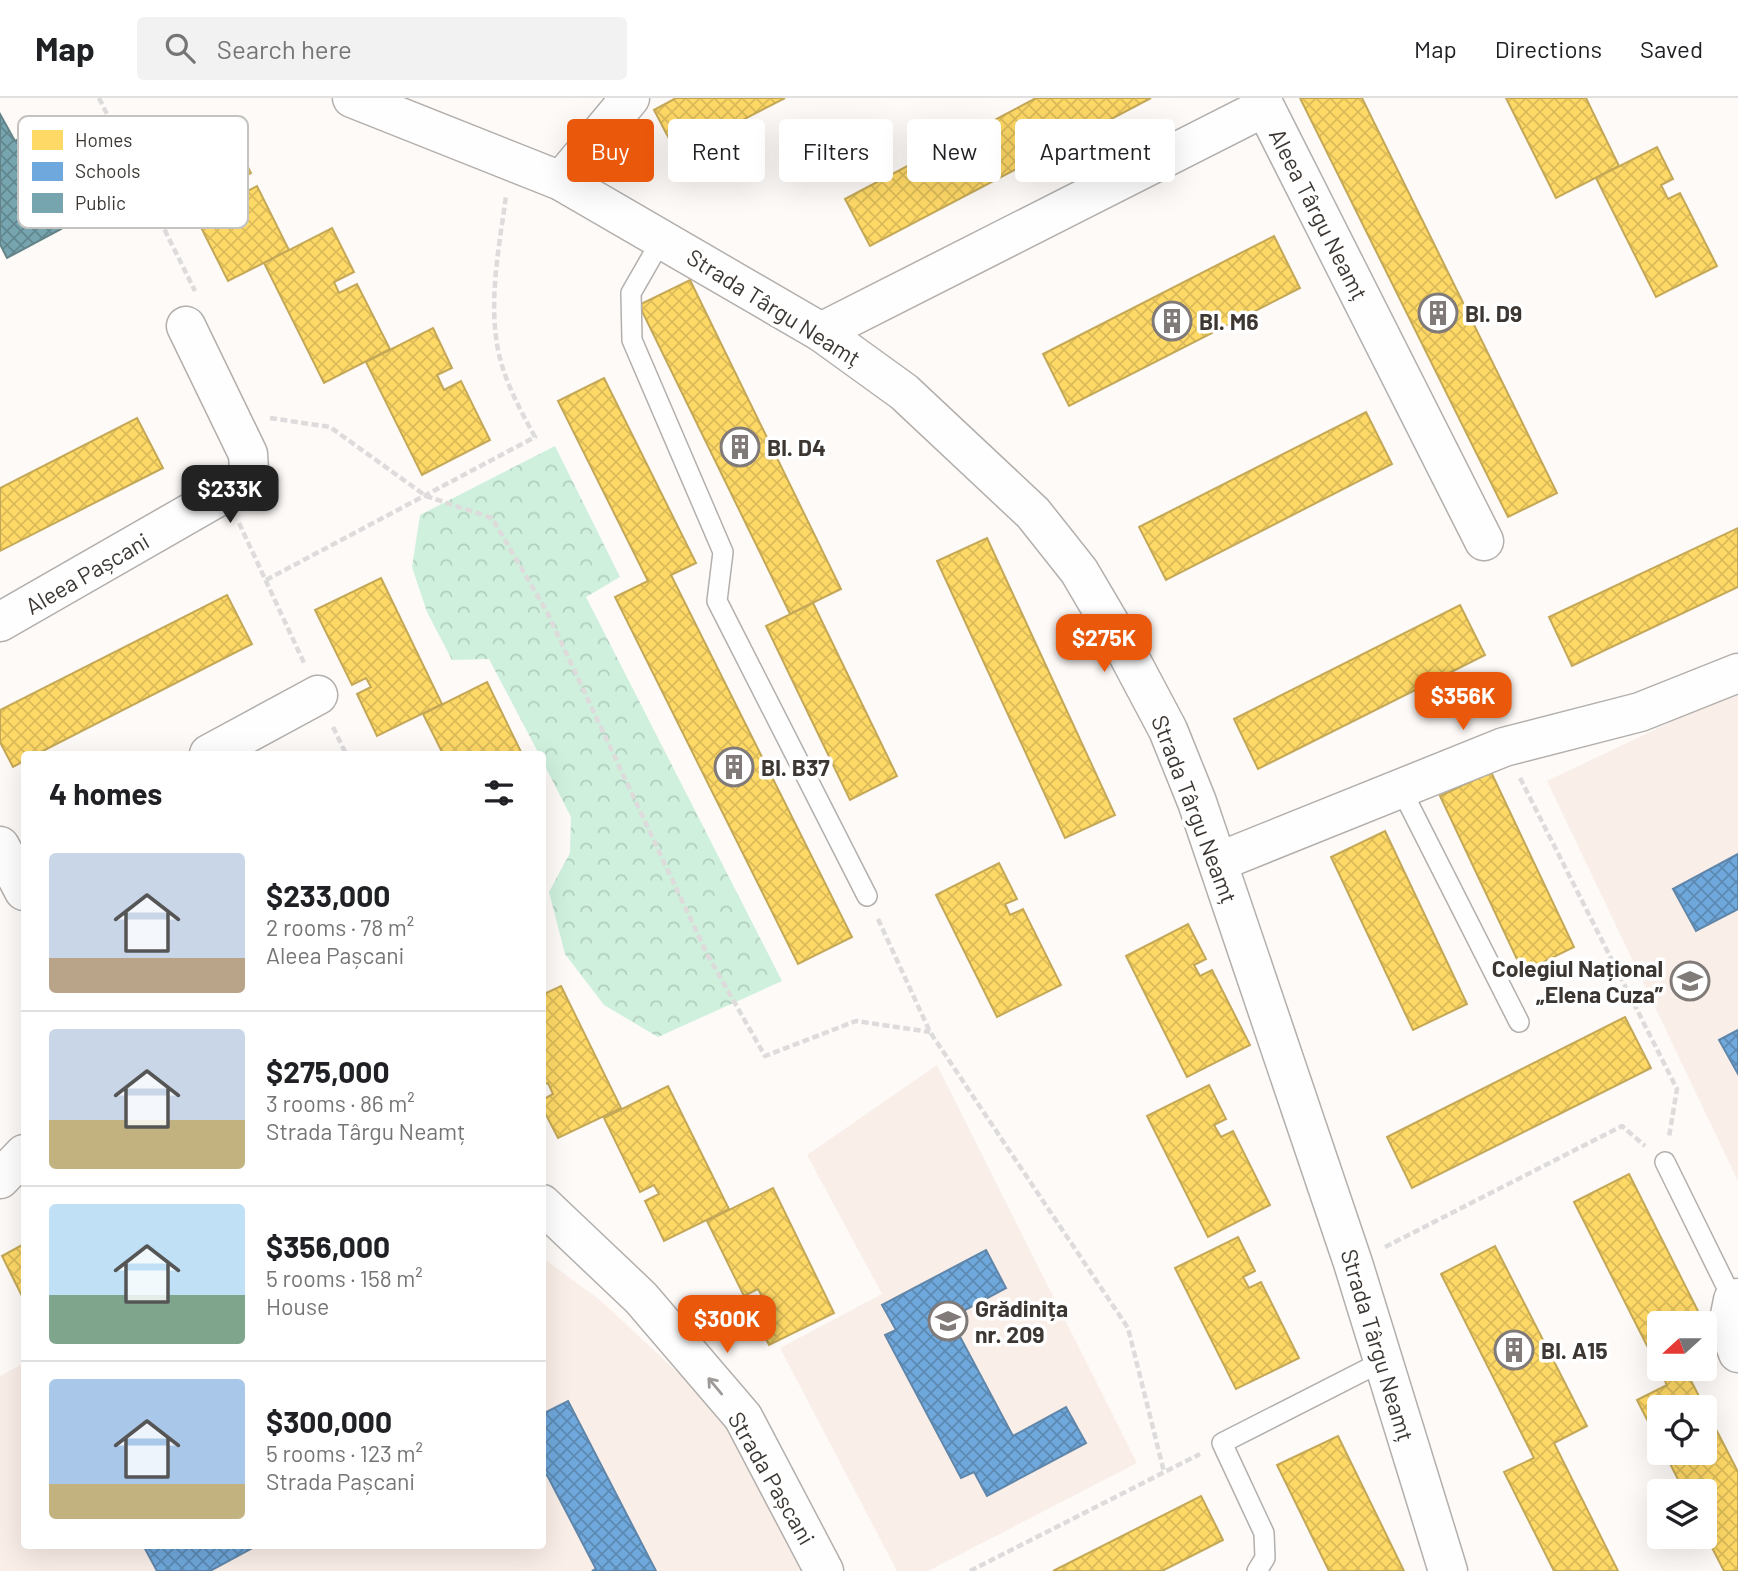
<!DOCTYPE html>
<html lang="en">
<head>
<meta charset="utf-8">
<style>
  body { margin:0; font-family:Barlow,sans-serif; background:#f2f2f2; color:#202124; height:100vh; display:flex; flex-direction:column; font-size:26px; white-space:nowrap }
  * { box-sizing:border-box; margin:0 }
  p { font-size:23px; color:#757577 }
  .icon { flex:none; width:38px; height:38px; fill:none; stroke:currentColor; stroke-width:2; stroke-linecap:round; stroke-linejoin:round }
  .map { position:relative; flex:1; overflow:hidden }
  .details { position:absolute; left:21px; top:653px; width:525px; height:798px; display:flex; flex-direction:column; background:#fff; border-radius:7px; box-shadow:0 7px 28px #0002 }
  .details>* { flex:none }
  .top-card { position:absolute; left:567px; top:21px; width:665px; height:63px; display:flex; gap:14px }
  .needle { width:46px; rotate:249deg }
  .tools { position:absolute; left:1647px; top:1213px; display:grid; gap:14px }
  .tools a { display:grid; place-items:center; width:70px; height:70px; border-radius:7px; background:#fff; box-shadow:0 7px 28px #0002; font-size:35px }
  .price { position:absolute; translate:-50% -60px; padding:0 16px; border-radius:14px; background:#ea580c; color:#fff; font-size:23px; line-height:46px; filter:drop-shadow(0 2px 4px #0008) }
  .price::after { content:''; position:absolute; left:50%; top:42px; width:21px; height:16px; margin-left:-10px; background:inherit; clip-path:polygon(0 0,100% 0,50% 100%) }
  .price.on { background:#222; color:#fff }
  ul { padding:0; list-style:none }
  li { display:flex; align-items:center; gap:21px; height:175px; padding:0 28px }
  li+li { border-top:2px solid #e0e0e0 }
  li span { display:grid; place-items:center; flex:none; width:196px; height:140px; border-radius:7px; color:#555 }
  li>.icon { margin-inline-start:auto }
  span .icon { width:84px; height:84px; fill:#fffc; stroke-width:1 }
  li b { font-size:30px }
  h2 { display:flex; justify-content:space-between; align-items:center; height:84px; padding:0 28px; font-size:30px }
  .tag { padding:0 24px; border-radius:7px; background:#fff; box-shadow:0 7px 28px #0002; font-size:24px; line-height:63px }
  .tag.on { background:#ea580c; color:#fff }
  header { display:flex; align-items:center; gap:42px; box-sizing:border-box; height:98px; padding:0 35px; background:#fff; border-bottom:2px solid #e0e0e0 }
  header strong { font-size:33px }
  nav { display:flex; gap:38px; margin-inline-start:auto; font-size:24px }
  .search { width:490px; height:63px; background:#f2f2f2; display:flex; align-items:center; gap:18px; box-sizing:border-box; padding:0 24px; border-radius:7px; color:#757577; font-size:26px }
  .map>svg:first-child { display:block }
</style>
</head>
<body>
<header>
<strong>Map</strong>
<div class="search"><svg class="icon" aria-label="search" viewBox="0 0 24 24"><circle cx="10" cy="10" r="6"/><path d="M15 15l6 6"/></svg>Search here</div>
<nav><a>Map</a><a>Directions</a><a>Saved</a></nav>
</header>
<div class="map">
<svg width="1738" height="1473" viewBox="0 0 1738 1473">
  <defs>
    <pattern id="forest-crowns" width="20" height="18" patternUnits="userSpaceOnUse" patternTransform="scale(1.75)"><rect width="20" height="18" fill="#cef0dd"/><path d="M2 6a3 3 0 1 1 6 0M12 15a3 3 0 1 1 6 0" fill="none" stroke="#b2cebe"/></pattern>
    <pattern id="homes-cross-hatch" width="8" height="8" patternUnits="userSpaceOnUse" patternTransform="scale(1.75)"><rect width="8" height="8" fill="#ffd966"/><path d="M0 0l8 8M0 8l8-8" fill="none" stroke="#dbbb59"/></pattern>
    <pattern id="schools-cross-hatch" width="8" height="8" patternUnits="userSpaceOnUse" patternTransform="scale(1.75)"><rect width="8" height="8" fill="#6fa8dc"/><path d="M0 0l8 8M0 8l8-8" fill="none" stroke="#5c8ab3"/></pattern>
    <pattern id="public-cross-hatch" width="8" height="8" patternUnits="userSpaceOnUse" patternTransform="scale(1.75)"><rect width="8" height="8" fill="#76a5af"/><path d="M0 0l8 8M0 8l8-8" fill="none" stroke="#62878f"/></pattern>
  </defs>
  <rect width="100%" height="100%" fill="#fdfaf8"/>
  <g fill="#faeee8">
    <path d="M1738,592V1083L1547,683Z"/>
    <path d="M937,967L1137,1365L928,1473H897L780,1250L882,1196L807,1057Z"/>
    <path d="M543,1160L600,1202L729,1322L806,1473H0V1278L24,1265V1447H542Z"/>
  </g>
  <path fill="url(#forest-crowns)" d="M555,348L620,479L586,499L782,883L658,939L604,907L565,856L549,794L570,755L571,719L543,664L542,656H539L489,561L452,562L427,514L412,469L420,417Z"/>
  <g fill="url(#homes-cross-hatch)" stroke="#c4a857" stroke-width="2">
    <path d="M676,0H785L677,56L654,12Z"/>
    <path d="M1036,0H1151L870,148L845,101Z"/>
    <path d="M1300,0H1362L1557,395L1508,419Z"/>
    <path d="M1506,0H1586L1619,68L1556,100Z"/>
    <path d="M223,21L251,75L232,85L238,98L257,88L289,152L228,183L162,52Z"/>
    <path d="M1657,49L1673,81L1661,87L1668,101L1680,95L1717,168L1656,199L1596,80Z"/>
    <path d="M332,130L354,174L334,184L339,195L357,186L390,251L324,285L264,165Z"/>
    <path d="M1274,138L1300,190L1069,308L1043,256Z"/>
    <path d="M690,182L841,491L790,516L639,207Z"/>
    <path d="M433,230L452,270L437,277L444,292L461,283L490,342L422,377L366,264Z"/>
    <path d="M604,280L696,465L671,477L852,839L798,866L615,499L648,483L558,303Z"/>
    <path d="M1366,314L1392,366L1166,482L1139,429Z"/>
    <path d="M137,320L163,370L0,453V390Z"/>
    <path d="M1738,430V489L1572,568L1549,519Z"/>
    <path d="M987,440L1115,717L1065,740L937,463Z"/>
    <path d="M381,480L442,606L377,638L357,596L371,589L366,580L352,587L315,512Z"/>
    <path d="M227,497L252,546L37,656H24V663L13,669L0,644V612Z"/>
    <path d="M813,505L897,678L850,702L766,528Z"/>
    <path d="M1460,507L1485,557L1258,671L1234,621Z"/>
    <path d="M487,584L522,656H443L423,616Z"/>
    <path d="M1491,674L1574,849L1523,874L1440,698Z"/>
    <path d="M1385,733L1467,906L1413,932L1331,759Z"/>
    <path d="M999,765L1017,801L1005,806L1010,817L1023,811L1061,887L997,919L936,797Z"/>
    <path d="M1188,826L1206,861L1194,867L1200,878L1212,872L1250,947L1187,979L1126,858Z"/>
    <path d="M561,888L621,1010L558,1040L542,1009V1002L553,996L548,985L542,987V897Z"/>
    <path d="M1625,919L1651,970L1412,1090L1387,1039Z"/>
    <path d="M1209,987L1226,1021L1214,1027L1221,1039L1233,1033L1270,1107L1208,1139L1147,1018Z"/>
    <path d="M668,988L729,1111L664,1143L645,1103L659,1096L654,1087L640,1094L604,1020Z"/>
    <path d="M1629,1076L1704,1225H1659V1270H1691L1686,1273L1738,1374V1473H1724L1704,1434V1393H1684L1664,1354H1704V1309H1659V1345L1637,1302L1667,1287L1574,1104Z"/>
    <path d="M773,1090L834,1215L769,1247L749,1207L763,1200L758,1191L744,1198L707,1123Z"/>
    <path d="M1238,1139L1255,1173L1243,1179L1249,1190L1261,1184L1299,1260L1236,1291L1175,1170Z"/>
    <path d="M24,1146V1202L2,1158Z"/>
    <path d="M1495,1148L1587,1328L1554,1345L1618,1473H1554L1504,1374L1534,1360L1441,1176Z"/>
    <path d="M1704,1225L1720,1256L1704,1264Z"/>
    <path d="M1338,1338L1404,1473H1329L1277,1367Z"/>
    <path d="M1201,1398L1223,1442L1162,1473H1053Z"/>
  </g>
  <g fill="url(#schools-cross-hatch)" stroke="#6086a9" stroke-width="2">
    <path d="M1738,756V811L1696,833L1673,791Z"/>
    <path d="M1738,932V976L1719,942Z"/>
    <path d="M986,1152L1006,1190L950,1220L1013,1338L1066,1309L1086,1345L987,1398L974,1374L961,1380L885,1237L896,1232L882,1207Z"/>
    <path d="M568,1303L656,1473H592L596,1471L547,1377L542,1379V1316Z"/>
    <path d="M143,1447H258L210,1473H157Z"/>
  </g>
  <path fill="url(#public-cross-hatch)" stroke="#65848a" stroke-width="2" d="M0,16L15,43L32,34L48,62L29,72L61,131L7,160L0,146Z"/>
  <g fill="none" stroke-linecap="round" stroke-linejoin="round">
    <defs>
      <g id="lane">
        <path d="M662,141L631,195L632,242L723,454L717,503L867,798"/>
        <path d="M1401,691L1519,924"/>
        <path d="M1665,1064L1733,1202"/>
        <path d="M1257,1473L1265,1460L1264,1435L1222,1345L1383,1263"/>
      </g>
      <g id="street">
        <path d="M561,83L630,0"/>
        <path d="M821,234L1265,9L1484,443"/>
        <path d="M0,524L244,384L249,372L248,356L186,228"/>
        <path d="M209,656L318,597"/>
        <path d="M0,748L24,793"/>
        <path d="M1218,764L1504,649L1640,614L1738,575"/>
        <path d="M0,1081L24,1056"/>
        <path d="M542,1106L641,1200L743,1319L824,1473"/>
        <path d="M1738,1200L1733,1202L1728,1227L1738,1255"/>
      </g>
      <path id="secondary" d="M352,0L561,83L821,234L904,294L1033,415L1079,473L1125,551L1168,632L1197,704L1353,1165L1448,1473"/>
    </defs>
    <use href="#lane" stroke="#b2afac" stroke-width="22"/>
    <use href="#street" stroke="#b2afac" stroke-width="41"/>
    <use href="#secondary" stroke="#b2afac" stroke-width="41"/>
    <g stroke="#dddbdb" stroke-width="4.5" stroke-dasharray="7 3.5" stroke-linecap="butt">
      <path d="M99,0L195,193"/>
      <path d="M270,320L330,329L426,398L492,420L547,514L707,856L765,958L856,923L930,934"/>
      <path d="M239,425L305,567"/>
      <path d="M266,482L535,339C518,308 500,275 496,239C490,193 500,143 506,98"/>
      <path d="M333,629L346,656"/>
      <path d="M1520,680L1677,991L1669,1039"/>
      <path d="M878,821L930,934L1128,1230L1164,1374"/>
      <path d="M1385,1149L1622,1028L1645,1048"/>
      <path d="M970,1473L1200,1356"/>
    </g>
    <use href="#lane" stroke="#fffefe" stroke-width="19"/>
    <use href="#street" stroke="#fffefe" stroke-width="38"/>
    <use href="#secondary" stroke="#fffefe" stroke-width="38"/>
  </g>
  <defs><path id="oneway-shaft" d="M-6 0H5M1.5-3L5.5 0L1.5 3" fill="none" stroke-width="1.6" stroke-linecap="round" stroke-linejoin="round" transform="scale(1.75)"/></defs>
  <use stroke="#9e9a98" href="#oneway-shaft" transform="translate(715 1288) rotate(-130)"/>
  <defs>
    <symbol id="building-ring" viewBox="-11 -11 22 22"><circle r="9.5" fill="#fff" stroke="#807b78" stroke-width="1.5"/><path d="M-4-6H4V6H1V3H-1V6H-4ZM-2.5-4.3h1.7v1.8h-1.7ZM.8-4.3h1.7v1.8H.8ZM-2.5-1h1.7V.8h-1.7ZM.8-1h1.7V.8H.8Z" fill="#807b78"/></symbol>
    <symbol id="school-ring" viewBox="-11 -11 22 22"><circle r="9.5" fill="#fff" stroke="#807b78" stroke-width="1.5"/><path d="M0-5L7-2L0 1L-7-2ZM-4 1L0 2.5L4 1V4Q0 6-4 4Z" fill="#807b78"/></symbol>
  </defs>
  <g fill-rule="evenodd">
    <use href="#building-ring" x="1416" y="193" width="44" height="44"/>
    <use href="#building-ring" x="1150" y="201" width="44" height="44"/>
    <use href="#building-ring" x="718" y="327" width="44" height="44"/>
    <use href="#building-ring" x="712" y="647" width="44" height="44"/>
    <use href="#school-ring" x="1668" y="861" width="44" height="44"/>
    <use href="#school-ring" x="926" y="1201" width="44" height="44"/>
    <use href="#building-ring" x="1492" y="1230" width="44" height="44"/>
  </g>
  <g text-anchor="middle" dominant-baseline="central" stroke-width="7" stroke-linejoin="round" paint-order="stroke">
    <g font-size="23" fill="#3c3733" stroke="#fff">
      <text transform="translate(1319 116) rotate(63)">Aleea Târgu Neamț</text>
      <text transform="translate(774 209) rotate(32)">Strada Târgu Neamț</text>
      <text transform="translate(87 475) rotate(-30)">Aleea Pașcani</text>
      <text transform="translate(1195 711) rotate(69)">Strada Târgu Neamț</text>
      <text transform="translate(1378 1247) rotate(73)">Strada Târgu Neamț</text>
      <text transform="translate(772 1380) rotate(60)">Strada Pașcani</text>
    </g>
    <g font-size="23" font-weight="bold" fill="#3c3733" stroke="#fff" text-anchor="start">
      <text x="1465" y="215">Bl. D9</text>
      <text x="1199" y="223">Bl. M6</text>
      <text x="767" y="349">Bl. D4</text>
      <text x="761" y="669">Bl. B37</text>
      <text x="1663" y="870" text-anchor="end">Colegiul Național<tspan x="1663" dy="26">„Elena Cuza”</tspan></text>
      <text x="975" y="1210">Grădinița<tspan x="975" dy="26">nr. 209</tspan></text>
      <text x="1541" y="1252">Bl. A15</text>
    </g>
  </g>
  <rect x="18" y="18" width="230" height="112" rx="10" fill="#fff" stroke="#c4c3c2" stroke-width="2"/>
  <rect x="32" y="32" width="31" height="20" fill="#ffd966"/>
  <rect x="32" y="64" width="31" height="19" fill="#6fa8dc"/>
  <rect x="32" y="95" width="31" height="20" fill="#76a5af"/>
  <g font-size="19" fill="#3c3733">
    <text x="75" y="49">Homes</text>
    <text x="75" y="80">Schools</text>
    <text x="75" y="112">Public</text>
  </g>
</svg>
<div class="tools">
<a><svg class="needle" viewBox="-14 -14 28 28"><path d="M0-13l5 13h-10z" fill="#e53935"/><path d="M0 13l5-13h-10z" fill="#757577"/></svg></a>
<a><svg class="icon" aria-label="locate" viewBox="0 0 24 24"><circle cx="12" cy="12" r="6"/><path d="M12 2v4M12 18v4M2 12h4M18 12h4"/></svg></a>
<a><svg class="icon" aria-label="layers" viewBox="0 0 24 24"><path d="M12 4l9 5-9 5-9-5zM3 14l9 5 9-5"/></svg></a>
</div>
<b class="price on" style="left:230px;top:427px">$233K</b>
<b class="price" style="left:1104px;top:576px">$275K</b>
<b class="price" style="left:1463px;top:634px">$356K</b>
<b class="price" style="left:727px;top:1257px">$300K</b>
<div class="top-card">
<a class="tag on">Buy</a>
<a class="tag">Rent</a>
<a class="tag">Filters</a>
<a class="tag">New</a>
<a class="tag">Apartment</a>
</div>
<section class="details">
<h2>4 homes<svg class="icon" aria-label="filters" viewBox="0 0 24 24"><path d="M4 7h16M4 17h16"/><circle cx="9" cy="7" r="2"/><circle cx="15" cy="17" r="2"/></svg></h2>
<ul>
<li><span style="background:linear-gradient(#c9d6e8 75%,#b9a48a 0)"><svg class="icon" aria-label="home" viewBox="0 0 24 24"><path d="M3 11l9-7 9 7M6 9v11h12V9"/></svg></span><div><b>$233,000</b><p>2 rooms · 78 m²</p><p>Aleea Pașcani</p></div></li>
<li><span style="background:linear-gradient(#c9d6e8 65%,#c2b280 0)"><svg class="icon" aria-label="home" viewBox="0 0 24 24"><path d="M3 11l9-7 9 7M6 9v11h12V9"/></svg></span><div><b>$275,000</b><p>3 rooms · 86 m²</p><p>Strada Târgu Neamț</p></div></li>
<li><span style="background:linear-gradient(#bfe0f5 65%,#7fa58c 0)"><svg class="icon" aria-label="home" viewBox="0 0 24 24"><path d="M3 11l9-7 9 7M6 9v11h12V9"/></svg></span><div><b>$356,000</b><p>5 rooms · 158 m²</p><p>House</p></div></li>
<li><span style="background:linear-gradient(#a9c7e8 75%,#c2b280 0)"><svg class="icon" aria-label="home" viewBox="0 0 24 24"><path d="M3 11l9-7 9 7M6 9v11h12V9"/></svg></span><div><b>$300,000</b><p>5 rooms · 123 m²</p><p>Strada Pașcani</p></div></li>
</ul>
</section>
</div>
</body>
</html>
